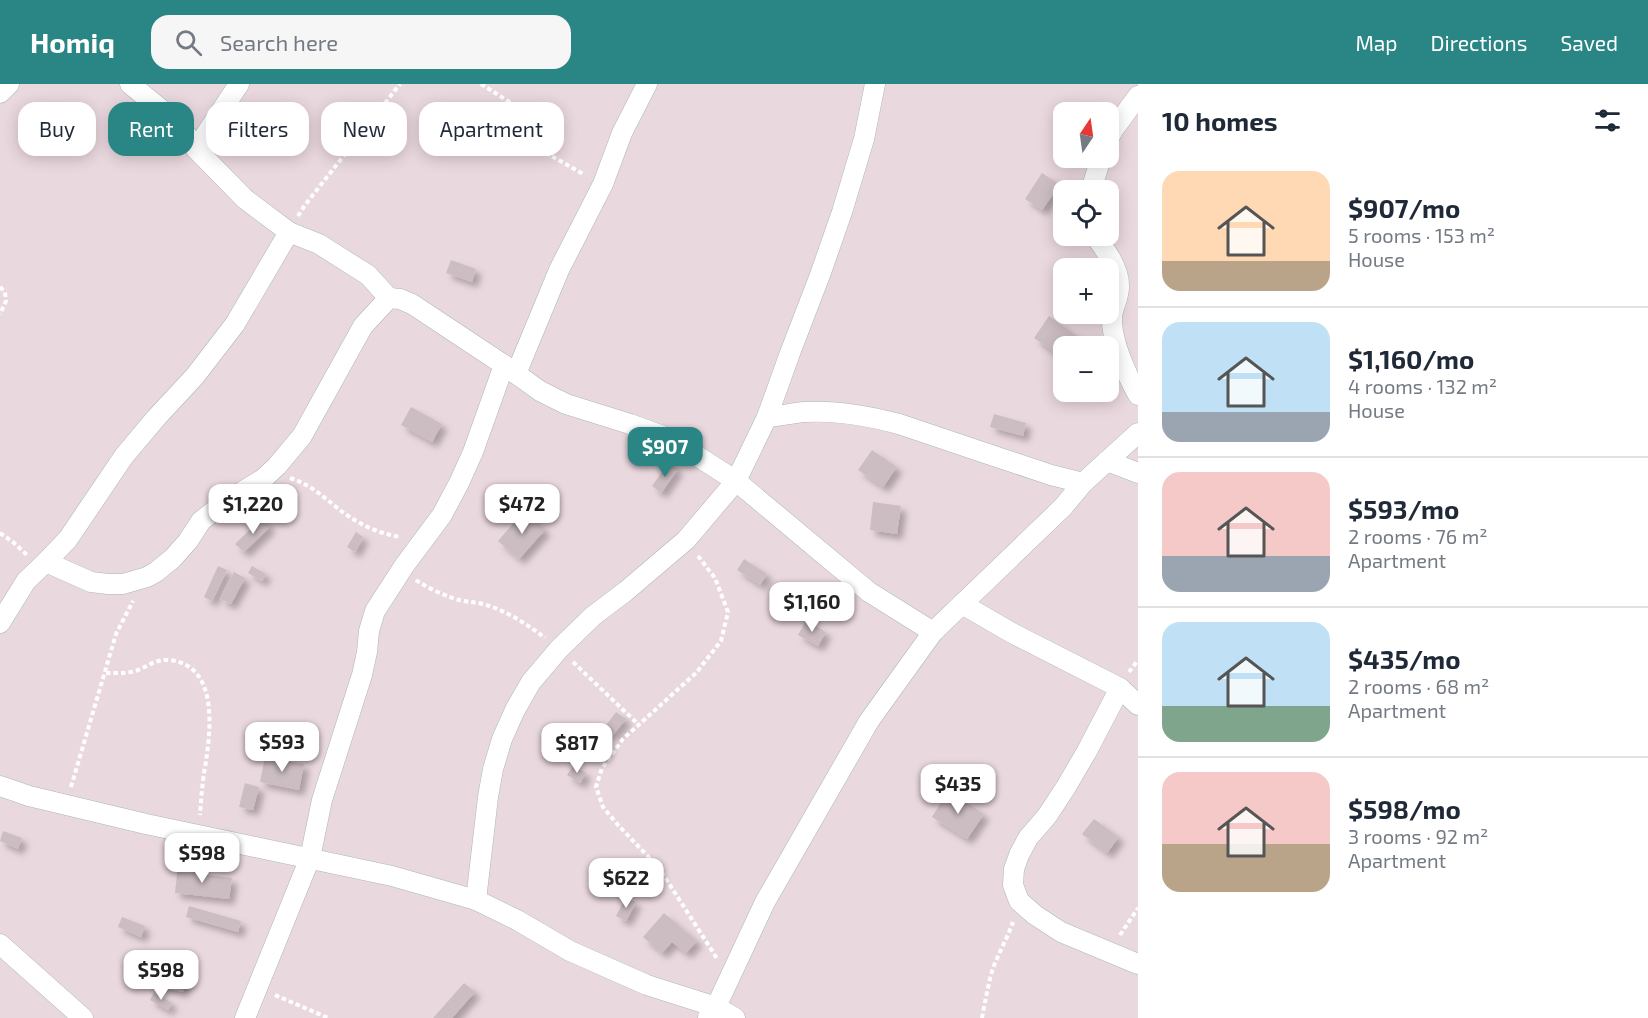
<!DOCTYPE html>
<html lang="en">
<head>
<meta charset="utf-8">
<style>
  body { margin:0; font-family:"Exo 2",sans-serif; background:#f6f6f7; color:#1f2937; height:100vh; display:flex; flex-direction:column; font-size:22px; white-space:nowrap }
  * { box-sizing:border-box; margin:0 }
  p { font-size:20px; color:#747a83 }
  .icon { flex:none; width:33px; height:33px; fill:none; stroke:currentColor; stroke-width:2; stroke-linecap:round; stroke-linejoin:round }
  .map { position:relative; flex:1; overflow:hidden }
  .sheet { display:flex; flex-direction:column; background:#fff; width:510px }
  .sheet>* { flex:none }
  .guide { position:absolute; left:18px; top:18px; width:570px; height:54px; display:flex; gap:12px }
  .needle { width:39px; rotate:13deg }
  .tools { position:absolute; left:1053px; top:18px; display:grid; gap:12px }
  .tools a { display:grid; place-items:center; width:66px; height:66px; border-radius:12px; background:#fff; box-shadow:0 3px 15px #0003; font-size:30px }
  .price { position:absolute; translate:-50% -51px; padding:0 14px; border-radius:12px; background:#fff; color:#222; font-size:20px; line-height:39px; filter:drop-shadow(0 2px 3px #0008) }
  .price::after { content:''; position:absolute; left:50%; top:36px; width:18px; height:14px; margin-left:-9px; background:inherit; clip-path:polygon(0 0,100% 0,50% 100%) }
  .price.on { background:#2a8684; color:#fff }
  ul { padding:0; list-style:none }
  li { display:flex; align-items:center; gap:18px; height:150px; padding:0 24px }
  li+li { border-top:2px solid #e0e1e3 }
  li span { display:grid; place-items:center; flex:none; width:168px; height:120px; border-radius:18px; color:#555 }
  li>.icon { margin-inline-start:auto }
  span .icon { width:72px; height:72px; fill:#fffc; stroke-width:1 }
  li b { font-size:26px }
  h2 { display:flex; justify-content:space-between; align-items:center; height:72px; padding:0 24px; font-size:26px }
  .chip { padding:0 21px; border-radius:18px; background:#fff; box-shadow:0 3px 15px #0003; font-size:21px; line-height:54px }
  .chip.on { background:#2a8684; color:#fff }
  header { display:flex; align-items:center; gap:36px; box-sizing:border-box; height:84px; padding:0 30px; background:#2a8684; color:#fff }
  header strong { font-size:28px }
  nav { display:flex; gap:33px; margin-inline-start:auto; font-size:21px }
  .search { width:420px; height:54px; background:#f6f6f7; display:flex; align-items:center; gap:15px; box-sizing:border-box; padding:0 21px; border-radius:18px; color:#747a83; font-size:22px }
  main { display:flex; flex:1; min-height:0 }
  .map>svg:first-child { display:block }
</style>
</head>
<body>
<header>
<strong>Homiq</strong>
<div class="search"><svg class="icon" aria-label="search" viewBox="0 0 24 24"><circle cx="10" cy="10" r="6"/><path d="M15 15l6 6"/></svg>Search here</div>
<nav><a>Map</a><a>Directions</a><a>Saved</a></nav>
</header>
<main>
<div class="map">
<svg width="1138" height="934" viewBox="0 0 1138 934">
  <defs>
    <filter id="shadow"><feDropShadow dx="5.5" dy="5.5" stdDeviation="3" flood-color="#0004"/></filter>
  </defs>
  <rect width="100%" height="100%" fill="#ead8df"/>
  <g fill="#ccbdc2" filter="url(#shadow)">
    <path d="M1042,89L1060,101L1042,126L1025,115Z"/>
    <path d="M451,176L476,185L472,198L446,189Z"/>
    <path d="M1049,232L1084,257L1080,262H1064V275L1034,254Z"/>
    <path d="M411,323L442,340L432,358L401,341Z"/>
    <path d="M994,330L1026,339L1023,352L990,343Z"/>
    <path d="M872,366L897,383L883,403L858,386Z"/>
    <path d="M669,378L678,385L661,409L652,402Z"/>
    <path d="M873,418L901,422L897,450L870,446Z"/>
    <path d="M524,427L545,446L519,475L498,457Z"/>
    <path d="M262,434L270,443L244,468L235,460Z"/>
    <path d="M356,448L363,453L355,468L347,463Z"/>
    <path d="M744,475L767,490L760,501L737,486Z"/>
    <path d="M218,482L227,486L212,517L204,513Z"/>
    <path d="M252,482L266,490L262,497L248,489Z"/>
    <path d="M234,488L245,494L231,520L220,515Z"/>
    <path d="M806,537L826,548L818,562L798,551Z"/>
    <path d="M616,628L626,635L612,652L603,645Z"/>
    <path d="M265,673L304,680L299,706L260,698Z"/>
    <path d="M573,682L586,689L580,699L567,691Z"/>
    <path d="M245,699L259,703L253,726L239,723Z"/>
    <path d="M948,707L984,730L967,755L932,733Z"/>
    <path d="M1094,735L1119,753L1107,769L1082,750Z"/>
    <path d="M3,747L22,754L18,765L0,757Z"/>
    <path d="M178,780L194,781L193,789L232,794L229,815L175,809Z"/>
    <path d="M626,813L636,818L626,837L616,832Z"/>
    <path d="M189,822L241,837L238,848L186,833Z"/>
    <path d="M664,829L697,857L686,869L672,858L662,869L643,853Z"/>
    <path d="M122,833L145,842L141,853L118,843Z"/>
    <path d="M162,890L186,895L183,908L160,903Z"/>
    <path d="M464,899L475,908L452,934H433Z"/>
    <path d="M154,908L172,919L168,926L150,916Z"/>
  </g>
  <g fill="none" stroke-linecap="round" stroke-linejoin="round">
    <defs>
      <g id="street">
        <path d="M130,0L179,40L196,65L245,115L289,148L319,160L368,191L389,214"/>
        <path d="M0,9L9,0"/>
        <path d="M1108,56L1113,46L1138,12"/>
        <path d="M196,65L239,0"/>
        <path d="M1091,106L1101,74"/>
        <path d="M1095,152C1105,165 1119,184 1119,201C1120,212 1113,222 1112,233C1111,258 1126,289 1138,311"/>
        <path d="M516,290L559,186L603,100L622,49L647,0"/>
        <path d="M767,333C780,332 793,329 805,328C837,326 869,332 899,340L988,370L1051,391L1083,399"/>
        <path d="M1107,377L1138,389"/>
        <path d="M46,478L68,455L124,372L156,334L195,292L235,240L289,148"/>
        <path d="M962,520L1012,549L1120,604L1138,621"/>
        <path d="M0,539L26,497L46,478L91,498L108,500H123L147,493L156,488L173,474L188,457L201,437L225,418L263,395L277,382L302,352L363,242L389,214L400,215L412,220L504,281L540,307L566,320L630,340L671,355L736,397L869,508L933,548"/>
        <path d="M1120,604L1087,667L1066,703L1047,732L1028,754L1019,771L1014,785L1013,801L1019,817L1035,831L1061,848L1138,880"/>
        <path d="M0,702L29,712L146,740L392,792L476,816L517,836L570,867L647,901L716,923L735,934"/>
        <path d="M476,816L488,713L493,685L502,655L515,626L531,598L559,565L593,532L626,507L686,456L736,397L767,333L790,269L820,191L842,128L864,55L875,0"/>
        <path d="M0,860L83,934"/>
        <path d="M708,933L716,923L765,818L869,637L933,548L1063,423L1083,399L1138,349"/>
        <path d="M245,934L310,774L322,716L362,591L367,568L369,547L375,527L404,482L442,431L459,399L473,368L504,281"/>
      </g>
    </defs>
    <use href="#street" stroke="#a9b8b6" stroke-width="21"/>
    <g stroke="#fff" stroke-width="4" stroke-dasharray="4.5 3" stroke-linecap="butt">
      <path d="M481,0L511,19L531,58L548,70L585,91"/>
      <path d="M298,132L305,121L400,0"/>
      <path d="M0,203L5,208L6,217L0,230"/>
      <path d="M290,394C310,400 325,414 341,427C359,440 379,450 401,453"/>
      <path d="M0,449L13,458L27,471"/>
      <path d="M698,472L715,494L728,528L721,557L696,589L623,655L602,684L596,703L603,723L618,741L659,784L718,876"/>
      <path d="M416,496C425,503 448,513 459,516C467,518 475,518 483,520C505,526 527,540 545,554"/>
      <path d="M573,578L638,640"/>
      <path d="M1129,588L1138,576"/>
      <path d="M106,589C116,589 127,590 138,586C148,582 157,575 168,576C222,580 210,654 204,689C202,703 201,717 200,731"/>
      <path d="M71,703L116,550L133,517"/>
      <path d="M1120,851L1138,824"/>
      <path d="M275,911L328,934"/>
      <path d="M982,934C985,918 988,902 992,887C998,870 1007,855 1013,838"/>
    </g>
    <use href="#street" stroke="#fff" stroke-width="20"/>
  </g>
</svg>
<div class="tools">
<a><svg class="needle" viewBox="-14 -14 28 28"><path d="M0-13l5 13h-10z" fill="#e53935"/><path d="M0 13l5-13h-10z" fill="#747a83"/></svg></a>
<a><svg class="icon" aria-label="locate" viewBox="0 0 24 24"><circle cx="12" cy="12" r="6"/><path d="M12 2v4M12 18v4M2 12h4M18 12h4"/></svg></a>
<a>+</a>
<a>−</a>
</div>
<b class="price on" style="left:665px;top:394px">$907</b>
<b class="price" style="left:253px;top:451px">$1,220</b>
<b class="price" style="left:522px;top:451px">$472</b>
<b class="price" style="left:812px;top:549px">$1,160</b>
<b class="price" style="left:282px;top:689px">$593</b>
<b class="price" style="left:577px;top:690px">$817</b>
<b class="price" style="left:958px;top:731px">$435</b>
<b class="price" style="left:202px;top:800px">$598</b>
<b class="price" style="left:626px;top:825px">$622</b>
<b class="price" style="left:161px;top:917px">$598</b>
<div class="guide">
<a class="chip">Buy</a>
<a class="chip on">Rent</a>
<a class="chip">Filters</a>
<a class="chip">New</a>
<a class="chip">Apartment</a>
</div>
</div>
<section class="sheet">
<h2>10 homes<svg class="icon" aria-label="filters" viewBox="0 0 24 24"><path d="M4 7h16M4 17h16"/><circle cx="9" cy="7" r="2"/><circle cx="15" cy="17" r="2"/></svg></h2>
<ul>
<li><span style="background:linear-gradient(#ffd9b3 75%,#b9a48a 0)"><svg class="icon" aria-label="home" viewBox="0 0 24 24"><path d="M3 11l9-7 9 7M6 9v11h12V9"/></svg></span><div><b>$907/mo</b><p>5 rooms · 153 m²</p><p>House</p></div></li>
<li><span style="background:linear-gradient(#bfe0f5 75%,#9aa5b1 0)"><svg class="icon" aria-label="home" viewBox="0 0 24 24"><path d="M3 11l9-7 9 7M6 9v11h12V9"/></svg></span><div><b>$1,160/mo</b><p>4 rooms · 132 m²</p><p>House</p></div></li>
<li><span style="background:linear-gradient(#f6c9c9 70%,#9aa5b1 0)"><svg class="icon" aria-label="home" viewBox="0 0 24 24"><path d="M3 11l9-7 9 7M6 9v11h12V9"/></svg></span><div><b>$593/mo</b><p>2 rooms · 76 m²</p><p>Apartment</p></div></li>
<li><span style="background:linear-gradient(#bfe0f5 70%,#7fa58c 0)"><svg class="icon" aria-label="home" viewBox="0 0 24 24"><path d="M3 11l9-7 9 7M6 9v11h12V9"/></svg></span><div><b>$435/mo</b><p>2 rooms · 68 m²</p><p>Apartment</p></div></li>
<li><span style="background:linear-gradient(#f6c9c9 60%,#b9a48a 0)"><svg class="icon" aria-label="home" viewBox="0 0 24 24"><path d="M3 11l9-7 9 7M6 9v11h12V9"/></svg></span><div><b>$598/mo</b><p>3 rooms · 92 m²</p><p>Apartment</p></div></li>
</ul>
</section>
</main>
</body>
</html>
